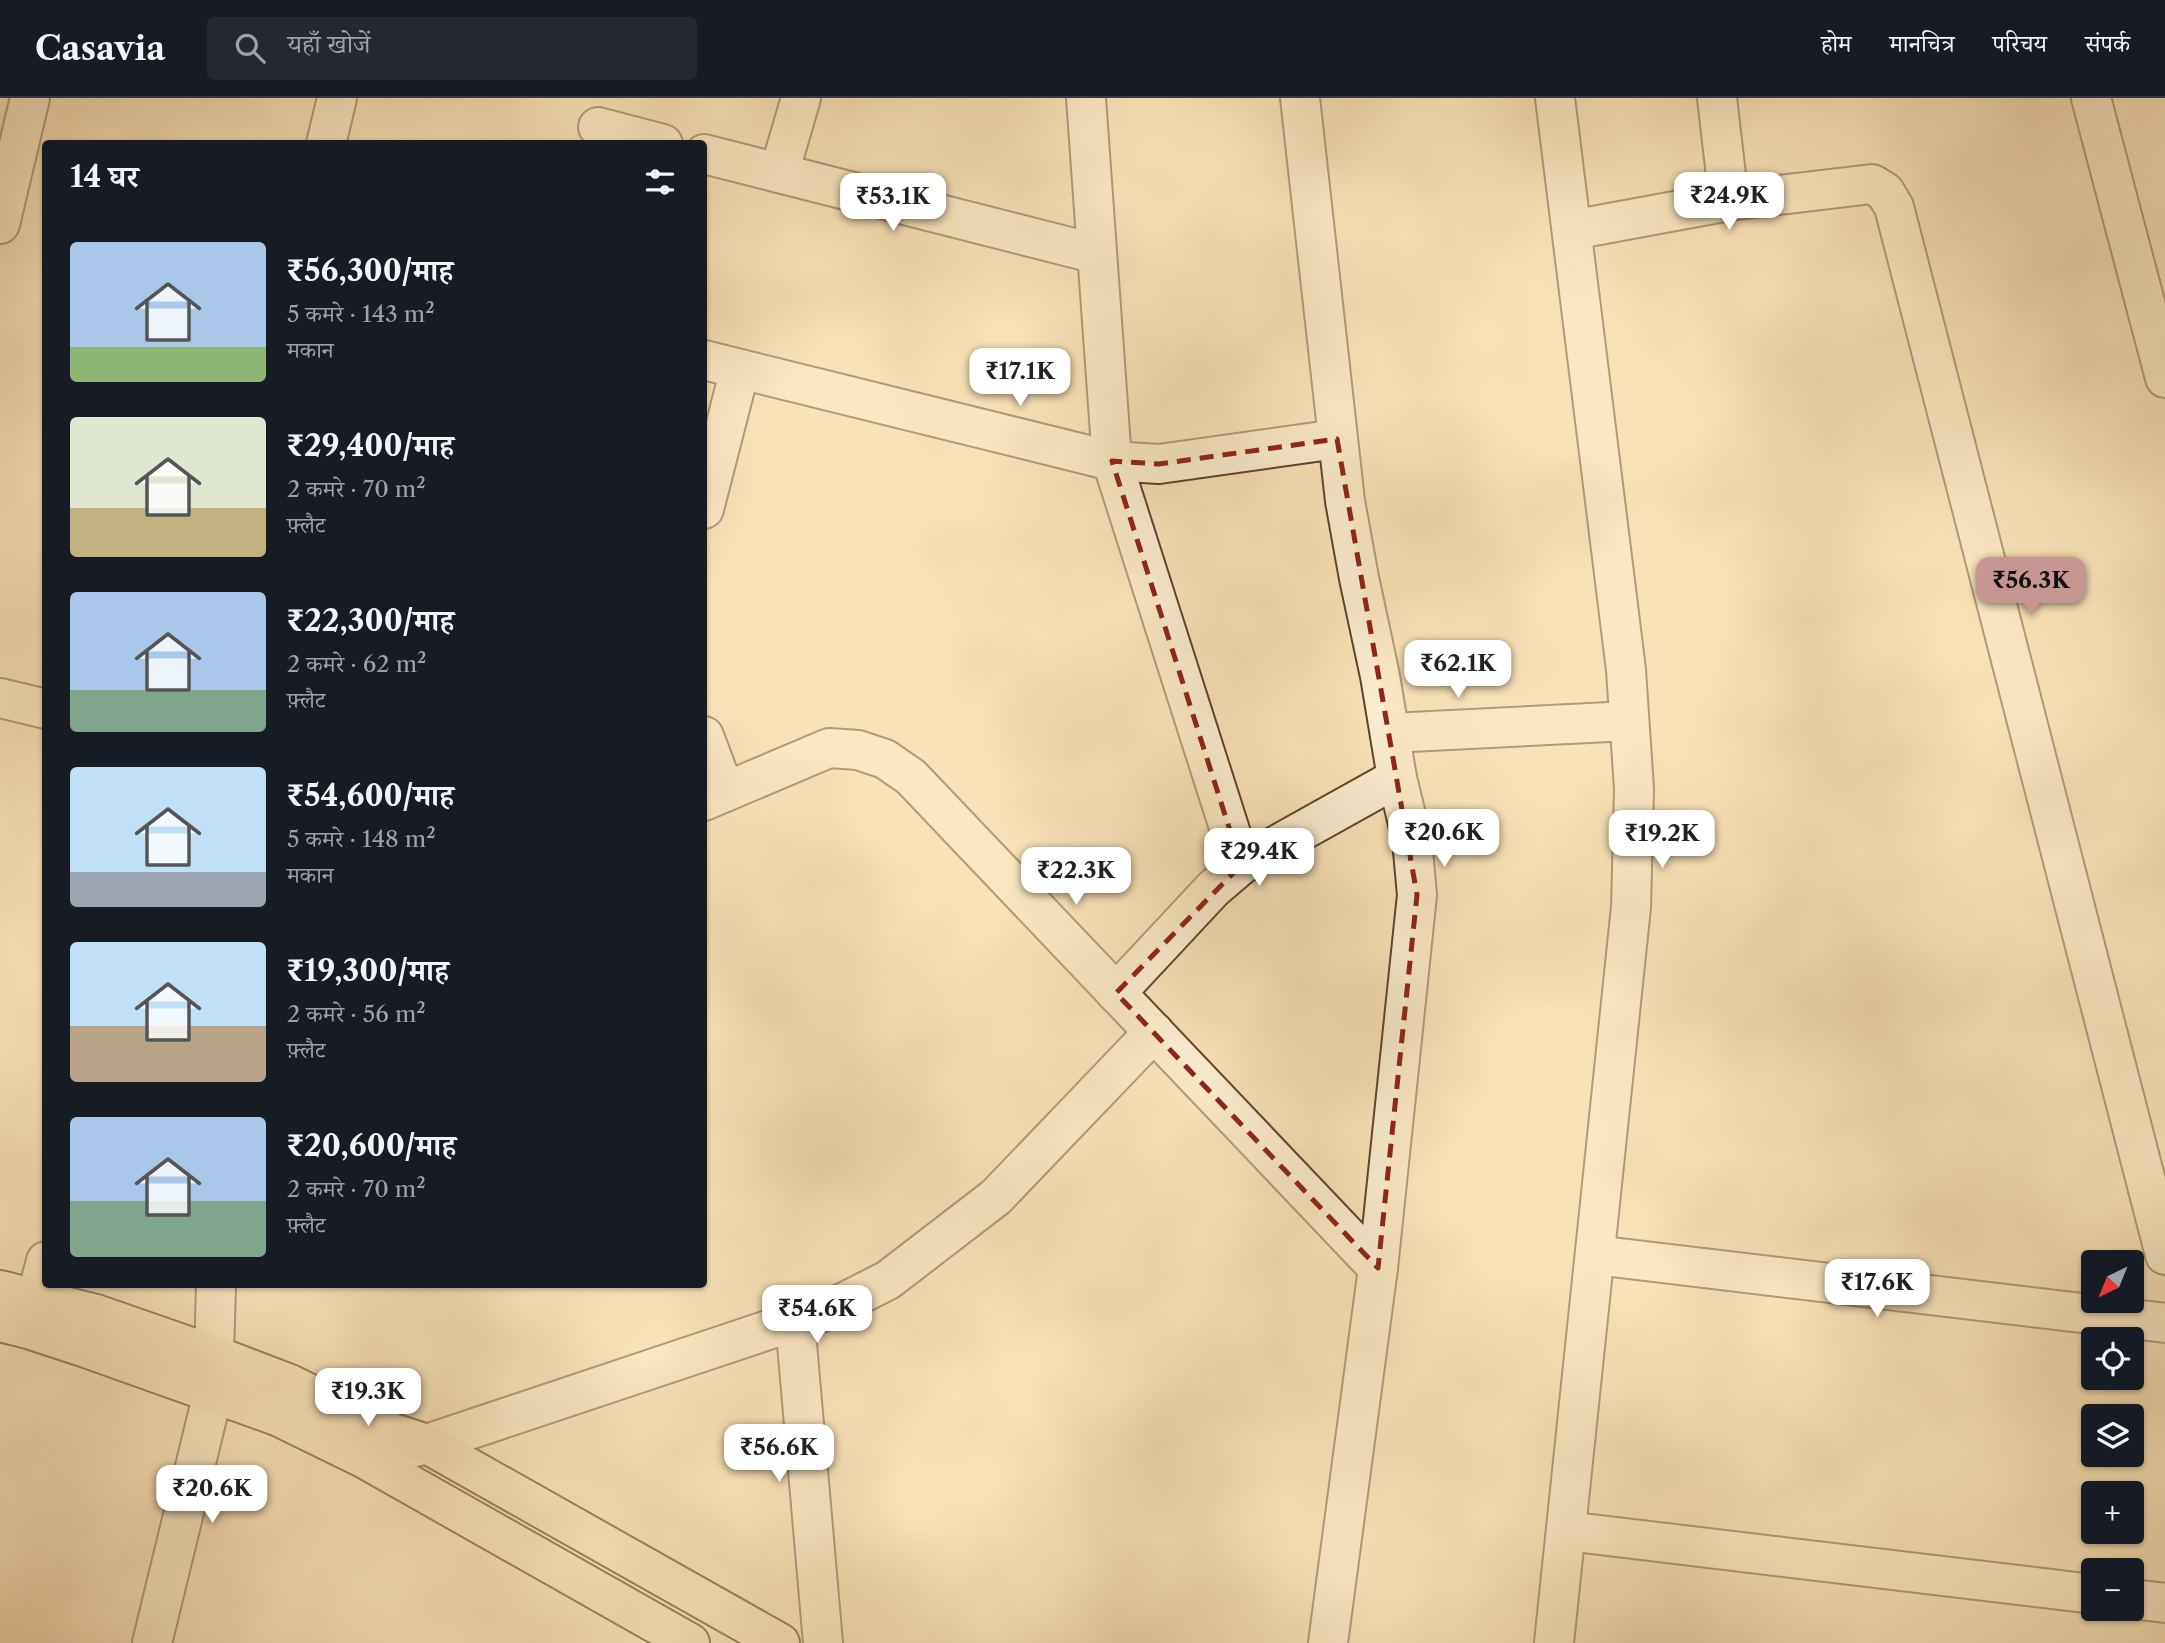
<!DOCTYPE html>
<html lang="hi">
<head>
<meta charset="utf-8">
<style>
  body { margin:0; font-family:"Libre Caslon Text","Noto Serif Devanagari",serif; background:#242831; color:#f1f3f6; height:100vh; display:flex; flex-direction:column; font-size:26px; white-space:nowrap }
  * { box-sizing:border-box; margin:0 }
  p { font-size:23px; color:#9ea1a6 }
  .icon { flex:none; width:38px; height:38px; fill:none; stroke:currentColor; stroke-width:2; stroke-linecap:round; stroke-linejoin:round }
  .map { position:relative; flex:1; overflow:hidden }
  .panel { position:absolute; left:42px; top:42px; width:665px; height:1148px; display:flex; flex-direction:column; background:#171b24; border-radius:7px; box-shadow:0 2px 5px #0004 }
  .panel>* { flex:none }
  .needle { width:46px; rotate:223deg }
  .tools { position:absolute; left:2081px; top:1152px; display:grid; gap:14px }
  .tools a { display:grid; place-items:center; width:63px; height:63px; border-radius:7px; background:#171b24; box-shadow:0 2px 5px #0004; font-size:35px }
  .price { position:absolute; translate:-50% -60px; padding:0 16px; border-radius:14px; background:#fff; color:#222; font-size:23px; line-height:46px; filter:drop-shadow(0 2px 4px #0008) }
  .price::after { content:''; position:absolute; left:50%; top:42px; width:21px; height:16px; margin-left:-10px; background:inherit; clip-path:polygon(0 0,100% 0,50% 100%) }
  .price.on { background:#c59692; color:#111 }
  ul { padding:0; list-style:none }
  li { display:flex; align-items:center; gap:21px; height:175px; padding:0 28px }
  li span { display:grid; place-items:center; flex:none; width:196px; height:140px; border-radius:7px; color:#555 }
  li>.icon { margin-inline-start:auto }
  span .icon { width:84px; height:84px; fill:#fffc; stroke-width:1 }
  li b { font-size:30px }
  h2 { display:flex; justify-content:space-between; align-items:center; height:84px; padding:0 28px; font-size:30px }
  header { display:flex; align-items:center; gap:42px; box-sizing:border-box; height:98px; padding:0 35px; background:#171b24; border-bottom:2px solid #363941 }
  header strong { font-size:33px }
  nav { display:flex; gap:38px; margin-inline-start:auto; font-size:24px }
  .search { width:490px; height:63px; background:#242831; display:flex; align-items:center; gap:18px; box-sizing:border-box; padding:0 24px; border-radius:7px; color:#9ea1a6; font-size:26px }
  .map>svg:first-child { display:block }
</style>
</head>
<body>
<header>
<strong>Casavia</strong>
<div class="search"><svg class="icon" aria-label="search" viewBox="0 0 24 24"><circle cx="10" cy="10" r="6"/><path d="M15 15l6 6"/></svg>यहाँ खोजें</div>
<nav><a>होम</a><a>मानचित्र</a><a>परिचय</a><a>संपर्क</a></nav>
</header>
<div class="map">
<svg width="2165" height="1545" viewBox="0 0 2165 1545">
  <rect width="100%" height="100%" fill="#f8e3b6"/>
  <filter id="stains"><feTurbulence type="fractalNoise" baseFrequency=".00286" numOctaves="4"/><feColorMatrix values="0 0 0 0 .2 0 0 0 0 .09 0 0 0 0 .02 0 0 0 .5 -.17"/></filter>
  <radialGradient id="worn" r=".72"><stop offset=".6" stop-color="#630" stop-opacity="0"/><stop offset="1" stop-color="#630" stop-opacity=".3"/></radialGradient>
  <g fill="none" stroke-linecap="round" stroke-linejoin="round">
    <defs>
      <g id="minor">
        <path d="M1086,0L1112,363L1241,767"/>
        <path d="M1300,0L1345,403L1359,480L1380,578L1397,680L1412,742L1417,797L1378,1170L1328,1545"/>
        <path d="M2091,0L2165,280"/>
        <path d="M598,29L663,46"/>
        <path d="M326,46L337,0"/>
        <path d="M704,56L1097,156"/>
        <path d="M779,75L801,0"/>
        <path d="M1729,103L1872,86L1885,94L1894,109L2165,1157"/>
        <path d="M0,126L30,0"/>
        <path d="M1572,132L1729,103L1717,0"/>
        <path d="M704,262L1112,363L1159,366L1337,341"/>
        <path d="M704,411L740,271"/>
        <path d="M0,600L46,611"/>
        <path d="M1390,635L1629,623"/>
        <path d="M704,638L725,694"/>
        <path d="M704,703L829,650L858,652L885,661L911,679L1378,1170"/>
        <path d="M1116,895L1213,791L1241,767L1397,680"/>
        <path d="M1595,1157L2165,1225"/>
        <path d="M795,1223L823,1545"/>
        <path d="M28,1231L46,1163"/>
        <path d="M401,1353L427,1346L831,1211L888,1182L996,1099L1154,934"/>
        <path d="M1566,1433L2093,1496"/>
        <path d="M2132,1501L2165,1505"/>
        <path d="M152,1545L213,1295L216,1186"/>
        <path d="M1554,1545L1631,809L1634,691L1626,572L1555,0"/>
      </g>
      <g id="major">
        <path d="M0,1192L96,1216L214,1257L290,1286L381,1331L427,1346L780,1545"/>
        <path d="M0,1224L28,1231L86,1250L277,1318L365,1361L690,1545"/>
      </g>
    </defs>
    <use href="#minor" stroke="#5e442e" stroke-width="42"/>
    <use href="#major" stroke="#2b0f01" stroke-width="42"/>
    <use href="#minor" stroke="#faedd0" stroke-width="38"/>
    <use href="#major" stroke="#f8e3b6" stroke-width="38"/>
  </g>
  <path d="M0 0H2165V1545H0ZM1337,341L1417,797L1378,1170L1116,895L1241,767L1112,363L1159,366Z" fill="#f8e3b6" fill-opacity=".55" fill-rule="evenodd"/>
  <path fill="none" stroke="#8f2418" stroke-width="5" stroke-dasharray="14 9" stroke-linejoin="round" d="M1337,341L1417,797L1378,1170L1116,895L1241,767L1112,363L1159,366Z"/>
  <rect width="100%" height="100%" filter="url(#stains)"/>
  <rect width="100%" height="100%" fill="url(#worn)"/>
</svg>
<div class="tools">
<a><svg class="needle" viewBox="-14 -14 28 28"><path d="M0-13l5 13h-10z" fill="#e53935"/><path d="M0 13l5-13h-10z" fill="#9ea1a6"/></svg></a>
<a><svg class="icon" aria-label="locate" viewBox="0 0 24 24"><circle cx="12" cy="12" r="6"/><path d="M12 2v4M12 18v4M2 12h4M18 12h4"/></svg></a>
<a><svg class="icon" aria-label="layers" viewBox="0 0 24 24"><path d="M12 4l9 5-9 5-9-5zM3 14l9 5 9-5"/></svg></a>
<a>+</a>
<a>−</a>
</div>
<b class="price" style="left:1729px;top:134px">₹24.9K</b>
<b class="price" style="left:893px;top:135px">₹53.1K</b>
<b class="price" style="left:1020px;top:310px">₹17.1K</b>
<b class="price on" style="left:2031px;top:519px">₹56.3K</b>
<b class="price" style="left:1458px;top:602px">₹62.1K</b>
<b class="price" style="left:1444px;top:771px">₹20.6K</b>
<b class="price" style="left:1662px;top:772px">₹19.2K</b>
<b class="price" style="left:1259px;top:790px">₹29.4K</b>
<b class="price" style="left:1076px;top:809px">₹22.3K</b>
<b class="price" style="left:1877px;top:1221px">₹17.6K</b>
<b class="price" style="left:817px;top:1247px">₹54.6K</b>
<b class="price" style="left:368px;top:1330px">₹19.3K</b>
<b class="price" style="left:779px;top:1386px">₹56.6K</b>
<b class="price" style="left:212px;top:1427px">₹20.6K</b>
<section class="panel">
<h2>14 घर<svg class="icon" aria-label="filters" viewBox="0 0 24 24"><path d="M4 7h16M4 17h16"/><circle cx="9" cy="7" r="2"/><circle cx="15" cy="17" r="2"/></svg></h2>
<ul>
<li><span style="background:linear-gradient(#a9c7e8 75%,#8fb573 0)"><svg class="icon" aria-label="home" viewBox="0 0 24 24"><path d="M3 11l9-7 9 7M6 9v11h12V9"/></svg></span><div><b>₹56,300/माह</b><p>5 कमरे · 143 m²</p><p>मकान</p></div></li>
<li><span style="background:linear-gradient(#dfe7d0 65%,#c2b280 0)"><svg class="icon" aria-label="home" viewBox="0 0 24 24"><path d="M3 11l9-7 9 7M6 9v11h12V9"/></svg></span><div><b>₹29,400/माह</b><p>2 कमरे · 70 m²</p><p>फ़्लैट</p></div></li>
<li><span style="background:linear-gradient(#a9c7e8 70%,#7fa58c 0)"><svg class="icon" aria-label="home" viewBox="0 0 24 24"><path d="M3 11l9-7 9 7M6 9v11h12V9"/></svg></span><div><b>₹22,300/माह</b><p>2 कमरे · 62 m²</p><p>फ़्लैट</p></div></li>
<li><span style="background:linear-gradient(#bfe0f5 75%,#9aa5b1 0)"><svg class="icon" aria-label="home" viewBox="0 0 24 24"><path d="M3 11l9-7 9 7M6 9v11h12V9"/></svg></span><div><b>₹54,600/माह</b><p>5 कमरे · 148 m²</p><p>मकान</p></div></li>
<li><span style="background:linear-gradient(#bfe0f5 60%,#b9a48a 0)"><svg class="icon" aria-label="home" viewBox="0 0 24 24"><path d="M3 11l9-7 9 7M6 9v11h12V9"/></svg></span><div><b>₹19,300/माह</b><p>2 कमरे · 56 m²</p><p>फ़्लैट</p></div></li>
<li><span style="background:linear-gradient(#a9c7e8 60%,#7fa58c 0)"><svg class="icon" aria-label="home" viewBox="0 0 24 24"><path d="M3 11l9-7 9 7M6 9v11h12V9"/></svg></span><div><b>₹20,600/माह</b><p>2 कमरे · 70 m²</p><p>फ़्लैट</p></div></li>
</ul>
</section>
</div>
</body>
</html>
